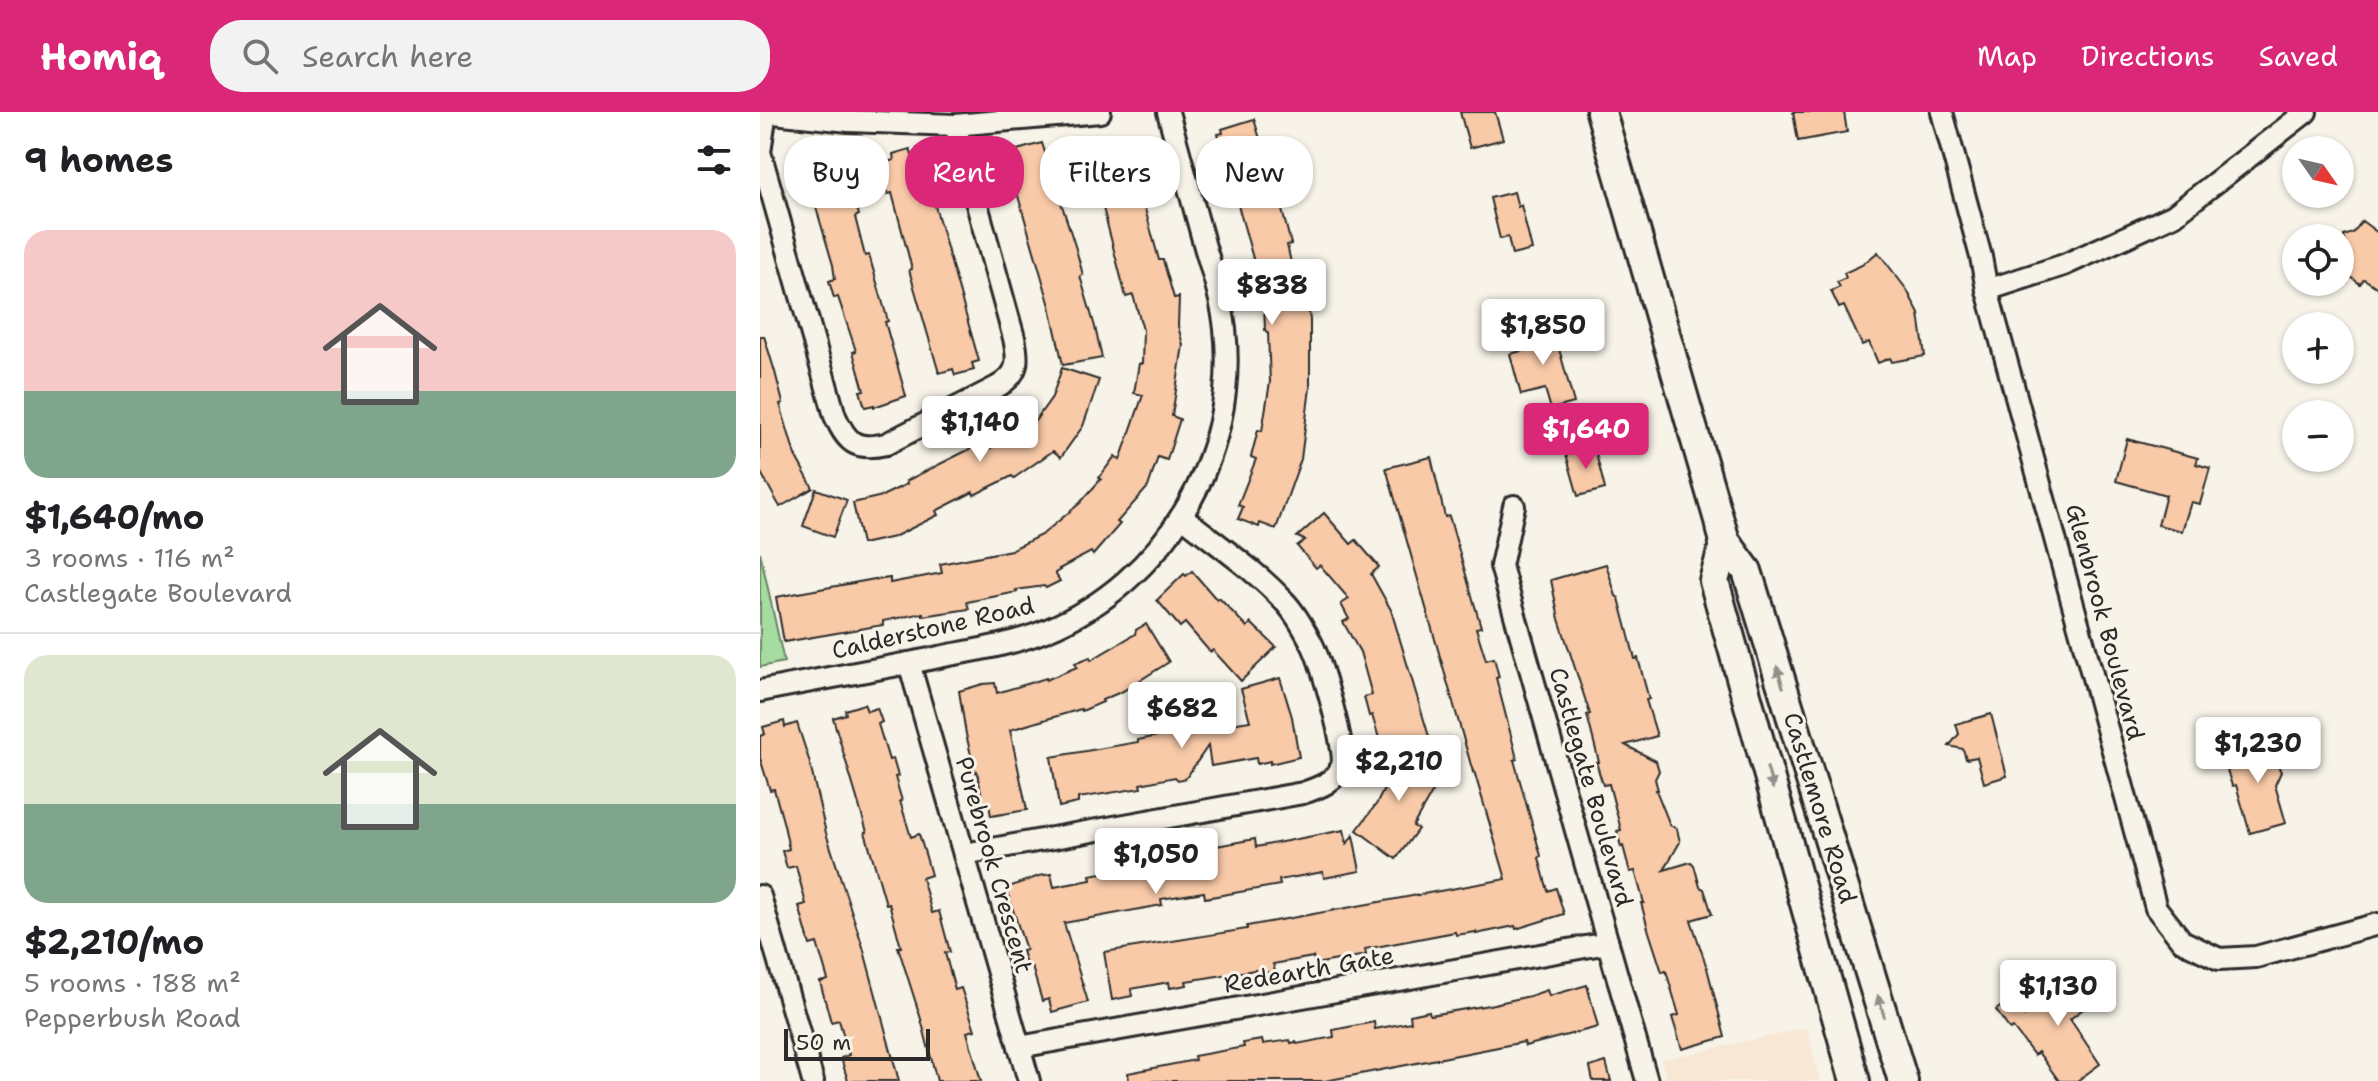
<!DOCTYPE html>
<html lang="en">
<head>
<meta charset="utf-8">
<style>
  body { margin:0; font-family:"Shantell Sans",sans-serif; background:#f2f2f2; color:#202124; height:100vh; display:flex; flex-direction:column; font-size:30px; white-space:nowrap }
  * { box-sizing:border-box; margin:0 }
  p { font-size:26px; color:#757577 }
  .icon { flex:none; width:44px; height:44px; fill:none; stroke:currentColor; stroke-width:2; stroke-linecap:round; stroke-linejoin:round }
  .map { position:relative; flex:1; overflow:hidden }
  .drawer { display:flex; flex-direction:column; background:#fff; width:760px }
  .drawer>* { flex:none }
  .top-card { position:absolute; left:24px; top:24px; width:760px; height:72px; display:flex; gap:16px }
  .needle { width:52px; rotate:124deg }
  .buttons { position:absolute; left:1522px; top:24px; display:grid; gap:16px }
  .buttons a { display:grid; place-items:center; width:72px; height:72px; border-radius:50%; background:#fff; box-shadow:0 2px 6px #0004; font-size:40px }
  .scale { position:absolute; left:24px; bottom:20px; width:146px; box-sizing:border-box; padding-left:8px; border:4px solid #2b2b2b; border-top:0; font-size:22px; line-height:28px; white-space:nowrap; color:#2b2b2b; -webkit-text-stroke:6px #f7f3e8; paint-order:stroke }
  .price { position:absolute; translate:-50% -68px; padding:0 18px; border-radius:8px; background:#fff; color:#222; font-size:26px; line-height:52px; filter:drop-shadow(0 2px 4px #0008) }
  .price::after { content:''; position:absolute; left:50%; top:48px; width:24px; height:18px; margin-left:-12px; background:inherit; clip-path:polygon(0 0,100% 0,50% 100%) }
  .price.on { background:#db2777; color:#fff }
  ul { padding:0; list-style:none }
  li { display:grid; align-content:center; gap:16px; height:424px; padding:0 24px }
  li+li { border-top:2px solid #e0e0e0 }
  li span { display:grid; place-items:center; height:248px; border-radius:24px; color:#555 }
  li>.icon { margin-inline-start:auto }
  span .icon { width:144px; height:144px; fill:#fffc; stroke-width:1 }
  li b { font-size:34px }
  h2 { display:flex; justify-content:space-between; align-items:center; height:96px; padding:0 24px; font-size:34px }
  .tag { padding:0 28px; border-radius:32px; background:#fff; box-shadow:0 2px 6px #0004; font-size:28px; line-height:72px }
  .tag.on { background:#db2777; color:#fff }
  header { display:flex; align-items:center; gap:48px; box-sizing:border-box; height:112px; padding:0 40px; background:#db2777; color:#fff }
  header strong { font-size:38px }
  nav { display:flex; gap:44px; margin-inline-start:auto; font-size:28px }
  .search { width:560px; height:72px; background:#f2f2f2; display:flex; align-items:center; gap:20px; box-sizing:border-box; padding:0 28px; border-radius:32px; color:#757577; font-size:30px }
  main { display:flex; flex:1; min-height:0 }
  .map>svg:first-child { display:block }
</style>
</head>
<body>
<header>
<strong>Homiq</strong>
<div class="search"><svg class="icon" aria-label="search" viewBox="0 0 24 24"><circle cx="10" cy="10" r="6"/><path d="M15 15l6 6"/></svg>Search here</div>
<nav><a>Map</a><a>Directions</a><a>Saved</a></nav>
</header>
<main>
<section class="drawer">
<h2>9 homes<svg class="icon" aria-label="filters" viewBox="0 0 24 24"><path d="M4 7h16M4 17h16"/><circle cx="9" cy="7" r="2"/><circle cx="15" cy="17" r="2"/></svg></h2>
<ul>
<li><span style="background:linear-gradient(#f6c9c9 65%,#7fa58c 0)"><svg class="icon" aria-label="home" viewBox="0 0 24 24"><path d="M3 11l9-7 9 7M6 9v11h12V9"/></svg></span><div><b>$1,640/mo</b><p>3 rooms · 116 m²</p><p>Castlegate Boulevard</p></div></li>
<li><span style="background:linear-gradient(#dfe7d0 60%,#7fa58c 0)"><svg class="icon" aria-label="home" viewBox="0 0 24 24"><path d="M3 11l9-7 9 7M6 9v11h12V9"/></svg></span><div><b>$2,210/mo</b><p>5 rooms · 188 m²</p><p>Pepperbush Road</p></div></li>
</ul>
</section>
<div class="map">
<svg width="1618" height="969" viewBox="0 0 1618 969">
  <rect width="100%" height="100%" fill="#f7f3e8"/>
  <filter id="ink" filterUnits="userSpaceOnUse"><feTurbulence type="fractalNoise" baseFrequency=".0125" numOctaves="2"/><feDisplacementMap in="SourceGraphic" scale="16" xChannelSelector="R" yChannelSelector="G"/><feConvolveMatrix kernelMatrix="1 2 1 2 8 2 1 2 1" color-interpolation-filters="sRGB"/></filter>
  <g filter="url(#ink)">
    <path fill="#f8e7d5" d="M1047,916L1060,969H907L901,948Z"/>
    <path fill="#a6dca0" stroke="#688466" stroke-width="2" d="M0,440L24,550L0,555Z"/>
    <g fill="#f9caa8" stroke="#2b2b2b" stroke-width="2">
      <path d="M700,0H735L743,27L710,36Z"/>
      <path d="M1033,0H1084L1087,20L1038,29Z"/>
      <path d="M494,7L500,27L503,26L531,132L527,133L536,172H545L550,208V276L541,347L516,417L500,411L499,415L478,407L483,395L478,393L496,347L491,345L498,318L502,319L510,270L508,221L505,218L504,189H500L496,157L458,22L463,21L462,17Z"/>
      <path d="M349,24L350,27L365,24L399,148H403L414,186L419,185L418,214L423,233L412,304L420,307L407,348L398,345L388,375L357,410L360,412L333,443L331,440L299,457L300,458L295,461L300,469L286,476L284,474L256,478L257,480L207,490L209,497L163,504V501L123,509V513L24,530L16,485L115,467V468L130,466V471L182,461L180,452L251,438L283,422L320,391L341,367L339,366L355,344L360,348L383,283L374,281L379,251L382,252L383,218L373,183L366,185L326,30Z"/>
      <path d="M282,31L316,137L323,163L320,164L335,215L342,246L303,253L290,194L247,46L252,44L250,40Z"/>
      <path d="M74,34L80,54L84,53L90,71L99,103L95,105L105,144L109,143L128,209L125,210L146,284L114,295V293L105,295L100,279L104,278L93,240L96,239L78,185L74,186L69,169L75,167L73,153L42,48L53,45L51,40Z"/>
      <path d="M150,37L152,43L160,41L219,249L212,251L214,258L195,263L193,257L179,261L149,158L152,157L132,81L128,82L120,52L134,48L133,42Z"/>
      <path d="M754,80L758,95L761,93L772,138L752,143L748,125L740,127L730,86Z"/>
      <path d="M1602,109L1618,121V176L1604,167L1600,172L1587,162L1580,163V140L1586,133L1584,124L1593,121Z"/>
      <path d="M1118,140L1147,178L1159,202L1165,244L1132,250L1130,246L1118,251L1109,230L1102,233L1084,194L1079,196L1071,179L1080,175L1077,170L1086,166L1084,161L1102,153Z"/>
      <path d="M791,208L814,291L791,297L785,277L761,283L750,242L773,236L767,214Z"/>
      <path d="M0,224H4L15,260L23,291L20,292L35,343L53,376L20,395L0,359Z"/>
      <path d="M302,256L339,268L323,314L301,345L293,339L254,366L252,364L214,383L213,380L176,399L178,403L134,425L102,432L93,391L122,384L147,372L146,369L210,337L208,334L224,327L229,337L261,315L265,323L292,285Z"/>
      <path d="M1367,327L1438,346L1436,352L1450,356L1440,392L1431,390L1422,419L1398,413L1406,383L1356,369Z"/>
      <path d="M834,334L845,377L818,384L806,342Z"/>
      <path d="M671,345L685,405L689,404L721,515L716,516L726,548L734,546L739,565L736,566L754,635L757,647L754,648L781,744L779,746L788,779L796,776L804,802L756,817L755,814L716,822V820L696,823L695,820L605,837L606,843L555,852L553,845L513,852L515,859L495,863V858L426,869L427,873L410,876L409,870L371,877L372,884L352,888L344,840L487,817V814L746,767L714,659L713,660L626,356Z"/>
      <path d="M56,377L87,388L73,425L43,414Z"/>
      <path d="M564,401L591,432L596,428L619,455L611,462L631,498L670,628L630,640L628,632L621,633L612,603L609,604L604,585L612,583L600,540L583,510L589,507L581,492L589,487L560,453L556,456L537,434L545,428L537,425Z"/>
      <path d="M846,452L856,484L859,486L875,547L878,546L884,569L889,587L886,588L897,624L865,633L896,649L899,659L895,667L898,678H896L910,713L917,717L920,730L904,758L931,750L934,753L940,775L944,777L952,802L931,808L947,856L965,925L922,937L912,905L919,903L906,859L902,860L889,820L881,791H884L875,759L870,760L863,734L861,735L857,719L861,718L849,672L843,673L836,650H839L827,603L830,602L799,507L791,468Z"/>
      <path d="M432,459L457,488L459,486L487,515L491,511L516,535L481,569L453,538L450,540L425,511L420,515L397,488L424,462L426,464Z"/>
      <path d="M386,512L409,550L363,579L342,588L343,590L322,599L321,597L250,618L267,698L231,704L229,692L223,691L217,659L215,660L206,622L199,579L223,572L235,571L237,581L286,566V568L317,555L315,551L330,545L331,548L375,522L376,518Z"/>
      <path d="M520,566L532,605L539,645L510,652V649L497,652L496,646L451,654L448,634L426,666L418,668L415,665L380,672L381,676L318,686V691L299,695L291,645L378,630V628L402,623L490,609L481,577Z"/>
      <path d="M104,592L107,599L117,596L122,610L118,612L129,648L133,647L138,664L135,665L142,689H140L151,725L159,722L166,745L171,763L162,766L172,801L179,799L190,840L185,841L195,878L201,876L215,918L207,920L221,969H177L161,907L138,835H141L129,791L126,792L115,754L105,720H107L73,606L86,602L85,598Z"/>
      <path d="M1231,602L1247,664L1224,671L1217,645L1206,647L1203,637L1189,634L1199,622L1196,612Z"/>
      <path d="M24,609L25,615L37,611L49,648L66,721L103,835L139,969H88L81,946L89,943L79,908L71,910L60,870L68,868L57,831L50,833L39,794L46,792L36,754L27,756L22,739L29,737L24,713L14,677L10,678L0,646V624L5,622L3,615Z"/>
      <path d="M1514,631L1521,638L1520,647L1517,651L1521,660L1515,673L1526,711L1490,721L1476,673L1472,674L1463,645Z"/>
      <path d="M637,652L676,674L653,714L658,717L636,747L597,718L617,691Z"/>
      <path d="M584,718L587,732L593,723L600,759L564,766L563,760L519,768L520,773L445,786L444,780L401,787L402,793L304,811L328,890L292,900L289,887L282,889L272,855H267L262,839L266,838L246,776L279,764L291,762L294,775L331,768L330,763L359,758V755L377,752L378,755L413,749L412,742L495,727L496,735Z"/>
      <path d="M1326,858L1344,881L1310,907L1340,952L1317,969H1299L1278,940L1274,943L1253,916L1250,918L1236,898L1252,887L1264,904Z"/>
      <path d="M827,873L838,915L765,934L764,930L565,969H369L368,961L435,948L434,944L484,935L483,931L502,928L503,932L530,928L531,931L536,930L537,932L574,925L573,918L614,910L615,917L651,910L650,903L669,899L670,903L729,893L770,884L787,878L789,884Z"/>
      <path d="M846,950L851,969H833L830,955Z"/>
    </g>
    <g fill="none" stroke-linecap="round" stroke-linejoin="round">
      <defs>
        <g id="minor">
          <path d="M4,0L89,9L195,13L340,0"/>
          <path d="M6,0L0,40L75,304C87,331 96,339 126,332L237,275C259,262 259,250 254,226L195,13"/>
          <path d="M1182,0L1221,145L1227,178L1396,796L1422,829L1459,847L1496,845L1618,812"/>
          <path d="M1227,178L1304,153L1414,103L1546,0"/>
          <path d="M754,394L741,454L887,969"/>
          <path d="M149,551L269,969"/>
          <path d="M0,579C60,567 120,557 179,545C215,538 251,533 285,519C405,470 479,345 465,217C462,189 453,162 445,135C433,90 420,45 408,0"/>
          <path d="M204,742L543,681C558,676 576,670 582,653C587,638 561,551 553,534C545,518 535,500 523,488C494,457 456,432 423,405"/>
          <path d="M0,784L53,969"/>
          <path d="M259,935L848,831"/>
        </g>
        <g id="secondary">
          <path d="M841,0L965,429L987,459L1143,969"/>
          <path d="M965,429L954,469L1095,969"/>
        </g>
      </defs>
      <use href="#minor" stroke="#2b2b2b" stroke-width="26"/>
      <use href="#secondary" stroke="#2b2b2b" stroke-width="34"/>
      <use href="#minor" stroke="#f7f3e8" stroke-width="20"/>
      <use href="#secondary" stroke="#f7f3e8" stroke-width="28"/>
    </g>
    <defs><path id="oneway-solid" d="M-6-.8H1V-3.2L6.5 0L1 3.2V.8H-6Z" transform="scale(2)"/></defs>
    <g fill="#918f8a">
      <use href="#oneway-solid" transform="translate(1020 565) rotate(-107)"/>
      <use href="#oneway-solid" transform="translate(1010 666) rotate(74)"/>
      <use href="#oneway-solid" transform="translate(1121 894) rotate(-107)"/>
    </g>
  </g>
  <g text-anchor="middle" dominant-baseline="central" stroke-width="6" stroke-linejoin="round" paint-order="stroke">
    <g font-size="24" fill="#2b2b2b" stroke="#f7f3e8">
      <text transform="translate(1345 510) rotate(75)">Glenbrook Boulevard</text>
      <text transform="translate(173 516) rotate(-13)">Calderstone Road</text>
      <text transform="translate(831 675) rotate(74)">Castlegate Boulevard</text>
      <text transform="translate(1060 696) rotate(73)">Castlemore Road</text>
      <text transform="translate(234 753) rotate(74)">Purebrook Crescent</text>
      <text transform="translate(549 858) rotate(-10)">Redearth Gate</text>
    </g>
  </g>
</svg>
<div class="buttons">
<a><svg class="needle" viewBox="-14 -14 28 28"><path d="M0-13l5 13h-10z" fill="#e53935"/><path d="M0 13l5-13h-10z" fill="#757577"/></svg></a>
<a><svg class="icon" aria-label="locate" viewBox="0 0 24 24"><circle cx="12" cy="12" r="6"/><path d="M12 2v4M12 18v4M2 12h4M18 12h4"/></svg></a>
<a>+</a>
<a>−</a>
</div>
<div class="scale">50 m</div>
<b class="price" style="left:512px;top:215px">$838</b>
<b class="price" style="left:783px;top:255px">$1,850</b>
<b class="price" style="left:220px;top:352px">$1,140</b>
<b class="price on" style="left:826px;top:359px">$1,640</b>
<b class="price" style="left:422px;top:638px">$682</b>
<b class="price" style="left:1498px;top:673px">$1,230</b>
<b class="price" style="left:639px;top:691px">$2,210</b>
<b class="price" style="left:396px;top:784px">$1,050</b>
<b class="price" style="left:1298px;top:916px">$1,130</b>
<div class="top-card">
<a class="tag">Buy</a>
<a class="tag on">Rent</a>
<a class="tag">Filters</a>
<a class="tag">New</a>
</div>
</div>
</main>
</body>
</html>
